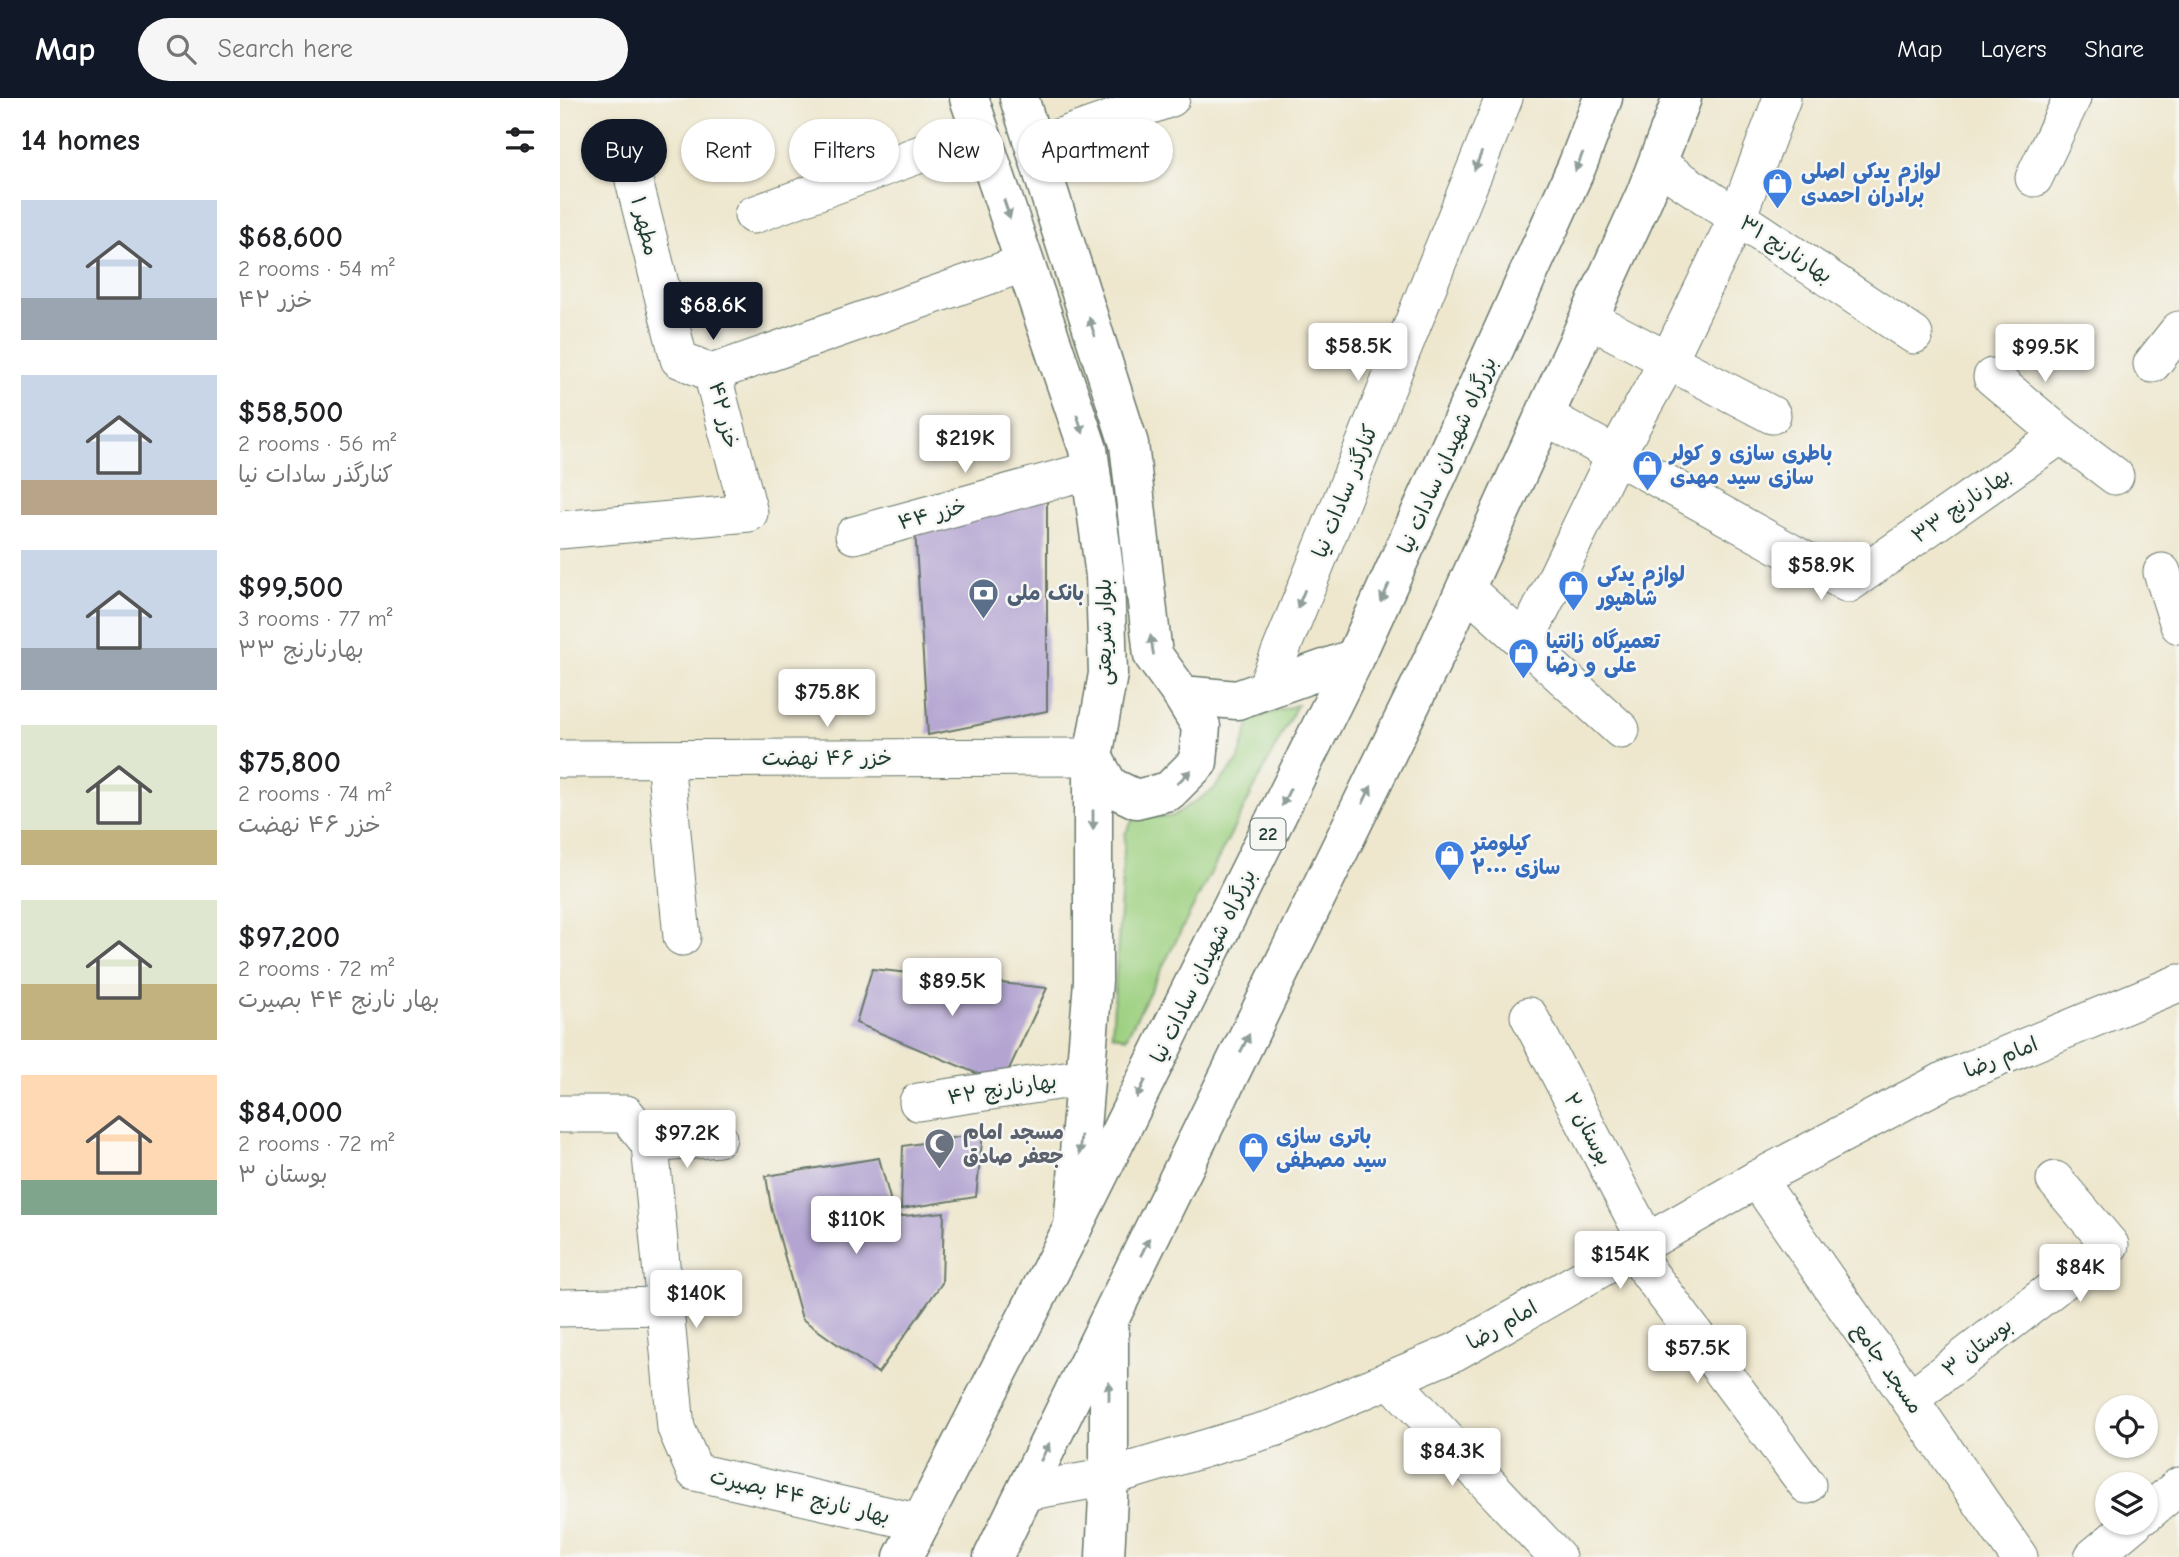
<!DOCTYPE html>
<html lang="en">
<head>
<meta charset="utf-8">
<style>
  body { margin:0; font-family:"Comic Neue","Playpen Sans Arabic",sans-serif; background:#f6f6f6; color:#202124; height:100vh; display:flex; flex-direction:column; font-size:26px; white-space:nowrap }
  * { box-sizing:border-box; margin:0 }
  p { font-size:23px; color:#757577 }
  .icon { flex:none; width:38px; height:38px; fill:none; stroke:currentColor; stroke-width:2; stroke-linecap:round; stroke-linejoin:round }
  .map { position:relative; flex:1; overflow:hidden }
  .panel { display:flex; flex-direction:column; background:#fff; width:560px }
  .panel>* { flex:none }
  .hud { position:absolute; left:21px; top:21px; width:665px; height:63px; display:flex; gap:14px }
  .buttons { position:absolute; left:1535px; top:1297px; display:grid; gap:14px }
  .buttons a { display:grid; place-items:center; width:63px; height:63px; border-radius:50%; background:#fff; box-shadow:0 2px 5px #0004; font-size:35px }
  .price { position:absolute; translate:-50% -60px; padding:0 16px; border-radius:7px; background:#fff; color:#222; font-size:23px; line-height:46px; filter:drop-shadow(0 2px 4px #0008) }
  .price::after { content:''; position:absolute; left:50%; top:42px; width:21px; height:16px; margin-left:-10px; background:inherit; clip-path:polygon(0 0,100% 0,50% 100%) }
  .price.active { background:#111827; color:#fff }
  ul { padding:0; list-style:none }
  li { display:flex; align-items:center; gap:21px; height:175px; padding:0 21px }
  li span { display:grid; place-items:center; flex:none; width:196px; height:140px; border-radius:0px; color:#555 }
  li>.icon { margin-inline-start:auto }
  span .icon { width:84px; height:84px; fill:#fffc; stroke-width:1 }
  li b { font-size:30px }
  h2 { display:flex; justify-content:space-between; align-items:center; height:84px; padding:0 21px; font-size:30px }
  .chip { padding:0 24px; border-radius:32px; background:#fff; box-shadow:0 2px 5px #0004; font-size:24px; line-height:63px }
  .chip.active { background:#111827; color:#fff }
  header { display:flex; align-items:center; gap:42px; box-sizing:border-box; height:98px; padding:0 35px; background:#111827; color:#fff }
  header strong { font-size:33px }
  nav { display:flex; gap:38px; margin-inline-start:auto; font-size:24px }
  .search { width:490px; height:63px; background:#f6f6f6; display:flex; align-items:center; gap:18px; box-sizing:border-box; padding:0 24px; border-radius:38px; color:#757577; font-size:26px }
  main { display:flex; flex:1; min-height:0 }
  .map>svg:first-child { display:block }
</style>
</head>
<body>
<header>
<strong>Map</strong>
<div class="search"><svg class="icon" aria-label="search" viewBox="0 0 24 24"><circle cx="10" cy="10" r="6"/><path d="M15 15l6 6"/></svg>Search here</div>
<nav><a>Map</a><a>Layers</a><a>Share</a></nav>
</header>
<main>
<section class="panel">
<h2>14 homes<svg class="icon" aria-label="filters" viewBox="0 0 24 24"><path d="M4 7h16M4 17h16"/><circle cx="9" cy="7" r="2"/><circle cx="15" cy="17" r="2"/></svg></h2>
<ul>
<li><span style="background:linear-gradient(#c9d6e8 70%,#9aa5b1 0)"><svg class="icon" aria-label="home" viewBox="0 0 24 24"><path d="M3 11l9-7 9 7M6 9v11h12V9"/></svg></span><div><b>$68,600</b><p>2 rooms · 54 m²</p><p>خزر ۴۲</p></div></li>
<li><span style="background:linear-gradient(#c9d6e8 75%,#b9a48a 0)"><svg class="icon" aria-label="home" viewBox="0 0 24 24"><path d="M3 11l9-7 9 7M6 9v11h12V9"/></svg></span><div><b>$58,500</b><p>2 rooms · 56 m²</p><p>کنارگذر سادات نیا</p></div></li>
<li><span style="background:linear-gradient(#c9d6e8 70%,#9aa5b1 0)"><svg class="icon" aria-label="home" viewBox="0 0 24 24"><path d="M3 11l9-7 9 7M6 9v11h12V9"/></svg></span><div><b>$99,500</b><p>3 rooms · 77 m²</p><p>بهارنارنج ۳۳</p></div></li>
<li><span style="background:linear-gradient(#dfe7d0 75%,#c2b280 0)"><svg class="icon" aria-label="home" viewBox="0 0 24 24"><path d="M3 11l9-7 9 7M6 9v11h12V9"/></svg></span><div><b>$75,800</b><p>2 rooms · 74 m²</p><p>خزر ۴۶ نهضت</p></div></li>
<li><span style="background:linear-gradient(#dfe7d0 60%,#c2b280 0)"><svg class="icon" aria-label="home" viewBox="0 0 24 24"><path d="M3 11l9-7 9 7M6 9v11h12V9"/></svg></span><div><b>$97,200</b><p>2 rooms · 72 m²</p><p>بهار نارنج ۴۴ بصیرت</p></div></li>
<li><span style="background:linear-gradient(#ffd9b3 75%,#7fa58c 0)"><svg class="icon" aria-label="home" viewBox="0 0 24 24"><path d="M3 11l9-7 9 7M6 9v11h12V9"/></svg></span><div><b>$84,000</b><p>2 rooms · 72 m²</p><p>بوستان ۳</p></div></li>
</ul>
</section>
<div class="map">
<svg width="1619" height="1459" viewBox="0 0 1619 1459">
  <rect width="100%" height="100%" fill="#f6f6f2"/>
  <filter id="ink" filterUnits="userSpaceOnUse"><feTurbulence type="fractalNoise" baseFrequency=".0143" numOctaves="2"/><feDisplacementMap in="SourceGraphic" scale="14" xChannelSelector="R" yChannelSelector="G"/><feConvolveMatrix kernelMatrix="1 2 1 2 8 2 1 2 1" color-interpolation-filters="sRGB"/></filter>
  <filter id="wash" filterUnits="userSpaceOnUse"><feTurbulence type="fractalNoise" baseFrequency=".00686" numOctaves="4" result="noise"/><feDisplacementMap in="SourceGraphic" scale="28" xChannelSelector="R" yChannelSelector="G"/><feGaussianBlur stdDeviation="1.57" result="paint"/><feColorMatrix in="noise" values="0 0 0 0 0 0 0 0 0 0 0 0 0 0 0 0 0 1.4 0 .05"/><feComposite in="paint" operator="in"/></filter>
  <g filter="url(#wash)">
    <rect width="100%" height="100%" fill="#eee7ce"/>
    <path fill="#9dd080" stroke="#5e865a" stroke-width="2" d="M737,607L566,940L552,936L565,736L575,718L611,719L653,692L678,663L691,621Z"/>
    <g id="blocks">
      <g fill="#b3a4d1">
        <path d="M487,399V613L368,637L355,431Z"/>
        <path d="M312,871L487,890L442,986L296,925Z"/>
        <path d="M423,1035L416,1099L341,1111L343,1048Z"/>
        <path d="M319,1060L335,1119L384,1114L382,1185L318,1275L242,1221L211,1109L206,1078Z"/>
      </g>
    </g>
  </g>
  <g filter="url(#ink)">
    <use href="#blocks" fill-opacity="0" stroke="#67786a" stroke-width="2"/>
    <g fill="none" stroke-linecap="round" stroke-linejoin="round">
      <defs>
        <g id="minor">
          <path d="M475,48L611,0"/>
          <path d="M1097,66L1354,237"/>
          <path d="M1474,80L1512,0"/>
          <path d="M74,83L119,261L152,275"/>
          <path d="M193,117L421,34"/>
          <path d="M1029,221L1212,317"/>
          <path d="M1592,266L1619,232"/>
          <path d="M1432,279L1501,337"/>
          <path d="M985,318L1288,486L1501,337L1555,378"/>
          <path d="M0,432L189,415L152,275L465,165"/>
          <path d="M294,437L531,372"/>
          <path d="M1602,474L1619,527"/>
          <path d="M906,491L1061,632"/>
          <path d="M965,544L1055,358L1108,263L1177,120L1222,0"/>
          <path d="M705,592L944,0"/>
          <path d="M0,661L533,659"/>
          <path d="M105,661L122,839"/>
          <path d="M969,918L1087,1144"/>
          <path d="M358,1004L525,979"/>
          <path d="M0,1016H66L90,1046L116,1330L135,1374L361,1425"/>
          <path d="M90,1046L158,1040"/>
          <path d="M1197,1081L1459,1459"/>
          <path d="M1072,1152L1247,1387"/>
          <path d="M0,1210L105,1208"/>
          <path d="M830,1281L997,1459"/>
          <path d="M1350,1301L1550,1147L1495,1082"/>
          <path d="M465,1394L549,1379L714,1330L895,1254L1197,1081L1385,982L1619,885"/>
          <path d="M1586,1416L1619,1388"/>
          <path d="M1533,1459L1575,1424"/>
        </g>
        <g id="major">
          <path d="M409,0L528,351L545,478L548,576L533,659V883L513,1129"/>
          <path d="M459,0L569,346L593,557L622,597L677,602L795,560"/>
          <path d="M533,659L549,688L576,701L609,693L638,664L641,628L622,597"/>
        </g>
        <g id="highway">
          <path d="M343,1459L513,1129L795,560L1017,68L1043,0"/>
          <path d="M433,1459L875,557L1085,97L1122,0"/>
          <path d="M545,1459L549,1379V1234"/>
        </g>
      </defs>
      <use href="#minor" stroke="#67786a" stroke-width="39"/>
      <use href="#major" stroke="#67786a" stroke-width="41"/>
      <use href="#highway" stroke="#67786a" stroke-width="41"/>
      <use href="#minor" stroke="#fff" stroke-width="37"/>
      <use href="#major" stroke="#fff" stroke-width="38"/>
      <use href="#highway" stroke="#fff" stroke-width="38"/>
    </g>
    <defs><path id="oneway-solid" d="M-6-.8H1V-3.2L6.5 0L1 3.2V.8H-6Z" transform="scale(1.75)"/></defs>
    <g fill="#8f9e9a">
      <use href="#oneway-solid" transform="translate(918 63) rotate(112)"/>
      <use href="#oneway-solid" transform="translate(1019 64) rotate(112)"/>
      <use href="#oneway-solid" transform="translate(447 111) rotate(71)"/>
      <use href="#oneway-solid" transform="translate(532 229) rotate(-107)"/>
      <use href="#oneway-solid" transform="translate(520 326) rotate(71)"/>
      <use href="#oneway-solid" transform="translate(825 495) rotate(114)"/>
      <use href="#oneway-solid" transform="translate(741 501) rotate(112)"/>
      <use href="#oneway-solid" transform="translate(592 547) rotate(-99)"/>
      <use href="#oneway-solid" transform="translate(624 679) rotate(-44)"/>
      <use href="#oneway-solid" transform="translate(807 697) rotate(-64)"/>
      <use href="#oneway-solid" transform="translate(726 699) rotate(116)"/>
      <use href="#oneway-solid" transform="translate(533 722) rotate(90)"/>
      <use href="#oneway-solid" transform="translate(685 945) rotate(-64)"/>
      <use href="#oneway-solid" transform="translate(581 991) rotate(116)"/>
      <use href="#oneway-solid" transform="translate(520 1047) rotate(95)"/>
      <use href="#oneway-solid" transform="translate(585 1149) rotate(-64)"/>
      <use href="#oneway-solid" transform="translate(549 1293) rotate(-90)"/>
      <use href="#oneway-solid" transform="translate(485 1354) rotate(-64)"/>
    </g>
  </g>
  <defs>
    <symbol id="shop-pin" viewBox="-11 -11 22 30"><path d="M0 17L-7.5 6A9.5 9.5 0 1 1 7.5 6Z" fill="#3f7fe0" stroke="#f6f6f2"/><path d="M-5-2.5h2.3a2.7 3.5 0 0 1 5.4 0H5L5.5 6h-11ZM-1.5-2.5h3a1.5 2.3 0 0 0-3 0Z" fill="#fff"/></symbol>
    <symbol id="bank-pin" viewBox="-11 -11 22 30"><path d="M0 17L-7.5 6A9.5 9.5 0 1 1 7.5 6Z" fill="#5c6f8a" stroke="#f6f6f2"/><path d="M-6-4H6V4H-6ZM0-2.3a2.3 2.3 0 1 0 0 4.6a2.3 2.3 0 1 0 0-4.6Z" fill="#fff"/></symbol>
    <symbol id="mosque-pin" viewBox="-11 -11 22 30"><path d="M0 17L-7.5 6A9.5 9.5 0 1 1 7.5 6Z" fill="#6b7280" stroke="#f6f6f2"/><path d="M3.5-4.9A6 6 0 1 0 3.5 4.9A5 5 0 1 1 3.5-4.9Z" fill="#fff"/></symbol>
  </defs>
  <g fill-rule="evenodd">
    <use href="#shop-pin" x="1200" y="68" width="35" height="47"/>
    <use href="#shop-pin" x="1070" y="350" width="35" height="47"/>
    <use href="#shop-pin" x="996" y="470" width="35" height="47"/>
    <use href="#bank-pin" x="406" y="478" width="35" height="47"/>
    <use href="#shop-pin" x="946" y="538" width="35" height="47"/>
    <use href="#shop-pin" x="872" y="740" width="35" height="47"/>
    <use href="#mosque-pin" x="362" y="1028" width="35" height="47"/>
    <use href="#shop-pin" x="676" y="1032" width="35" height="47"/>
  </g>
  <g text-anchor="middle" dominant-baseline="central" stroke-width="5" stroke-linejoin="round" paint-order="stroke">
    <rect fill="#f6f6f2" stroke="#60746d" stroke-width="2" x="690.5" y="720.5" width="35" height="31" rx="5"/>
    <g font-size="19" font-weight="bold" fill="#1f3d34">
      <text x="708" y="736">22</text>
    </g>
    <g font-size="21" font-weight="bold" fill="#366cbe" stroke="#f6f6f2" text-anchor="start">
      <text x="1241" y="73">لوازم یدکی اصلی<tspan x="1241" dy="24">برادران احمدی</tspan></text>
      <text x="1110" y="355">باطری سازی و کولر<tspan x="1110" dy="24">سازی سید مهدی</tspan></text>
      <text x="1037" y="476">لوازم یدکی<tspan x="1037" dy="24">شاهپور</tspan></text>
      <text x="986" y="543">تعمیرگاه زانتیا<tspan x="986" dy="24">علی و رضا</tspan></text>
      <text x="912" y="745">کیلومتر<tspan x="912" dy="24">سازی ۲۰۰۰</tspan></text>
      <text x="716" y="1038">باتری سازی<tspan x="716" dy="24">سید مصطفی</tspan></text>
    </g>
    <g font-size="21" fill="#1f3d34" stroke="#f6f6f2">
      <text transform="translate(85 128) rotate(76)">مطهر ۱</text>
      <text transform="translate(1226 151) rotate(33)">بهارنارنج ۳۱</text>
      <text transform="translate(164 317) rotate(76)">خزر ۴۲</text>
      <text transform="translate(887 357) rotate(-66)">بزرگراه شهیدان سادات نیا</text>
      <text transform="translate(785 393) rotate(-68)">کنارگذر سادات نیا</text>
      <text transform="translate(1401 407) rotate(-35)">بهارنارنج ۳۳</text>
      <text transform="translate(372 416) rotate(-15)">خزر ۴۴</text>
      <text transform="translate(544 534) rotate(-90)">بلوار شریعتی</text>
      <text x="267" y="660">خزر ۴۶ نهضت</text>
      <text transform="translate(643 868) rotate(-64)">بزرگراه شهیدان سادات نیا</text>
      <text transform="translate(1441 959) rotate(-22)">امام رضا</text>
      <text transform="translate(442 991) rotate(-9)">بهارنارنج ۴۲</text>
      <text transform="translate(1028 1031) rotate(62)">بوستان ۲</text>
      <text transform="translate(942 1227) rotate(-30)">امام رضا</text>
      <text transform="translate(1417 1249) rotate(-38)">بوستان ۳</text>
      <text transform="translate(1328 1270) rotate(55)">مسجد جامع</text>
      <text transform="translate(240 1398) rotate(13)">بهار نارنج ۴۴ بصیرت</text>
    </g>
    <g font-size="21" font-weight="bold" fill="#4e5e75" stroke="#f6f6f2" text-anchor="start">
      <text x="447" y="495">بانک ملی</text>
    </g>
    <g font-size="21" font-weight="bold" fill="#5b616d" stroke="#f6f6f2" text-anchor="start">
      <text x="403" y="1034">مسجد امام<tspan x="403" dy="24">جعفر صادق</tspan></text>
    </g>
  </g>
</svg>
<div class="buttons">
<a><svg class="icon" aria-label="locate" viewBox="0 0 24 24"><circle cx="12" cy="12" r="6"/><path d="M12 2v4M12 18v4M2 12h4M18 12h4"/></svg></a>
<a><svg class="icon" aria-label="layers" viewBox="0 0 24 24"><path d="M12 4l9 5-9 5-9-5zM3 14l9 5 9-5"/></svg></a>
</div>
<b class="price active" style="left:153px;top:244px">$68.6K</b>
<b class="price" style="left:798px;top:285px">$58.5K</b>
<b class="price" style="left:1485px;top:286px">$99.5K</b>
<b class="price" style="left:405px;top:377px">$219K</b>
<b class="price" style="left:1261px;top:504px">$58.9K</b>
<b class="price" style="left:267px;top:631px">$75.8K</b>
<b class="price" style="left:392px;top:920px">$89.5K</b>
<b class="price" style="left:127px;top:1072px">$97.2K</b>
<b class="price" style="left:296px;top:1158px">$110K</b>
<b class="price" style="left:1060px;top:1193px">$154K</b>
<b class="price" style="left:1520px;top:1206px">$84K</b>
<b class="price" style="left:136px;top:1232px">$140K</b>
<b class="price" style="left:1137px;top:1287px">$57.5K</b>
<b class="price" style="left:892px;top:1390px">$84.3K</b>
<div class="hud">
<a class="chip active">Buy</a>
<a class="chip">Rent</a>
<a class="chip">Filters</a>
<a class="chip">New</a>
<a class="chip">Apartment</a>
</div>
</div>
</main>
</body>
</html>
